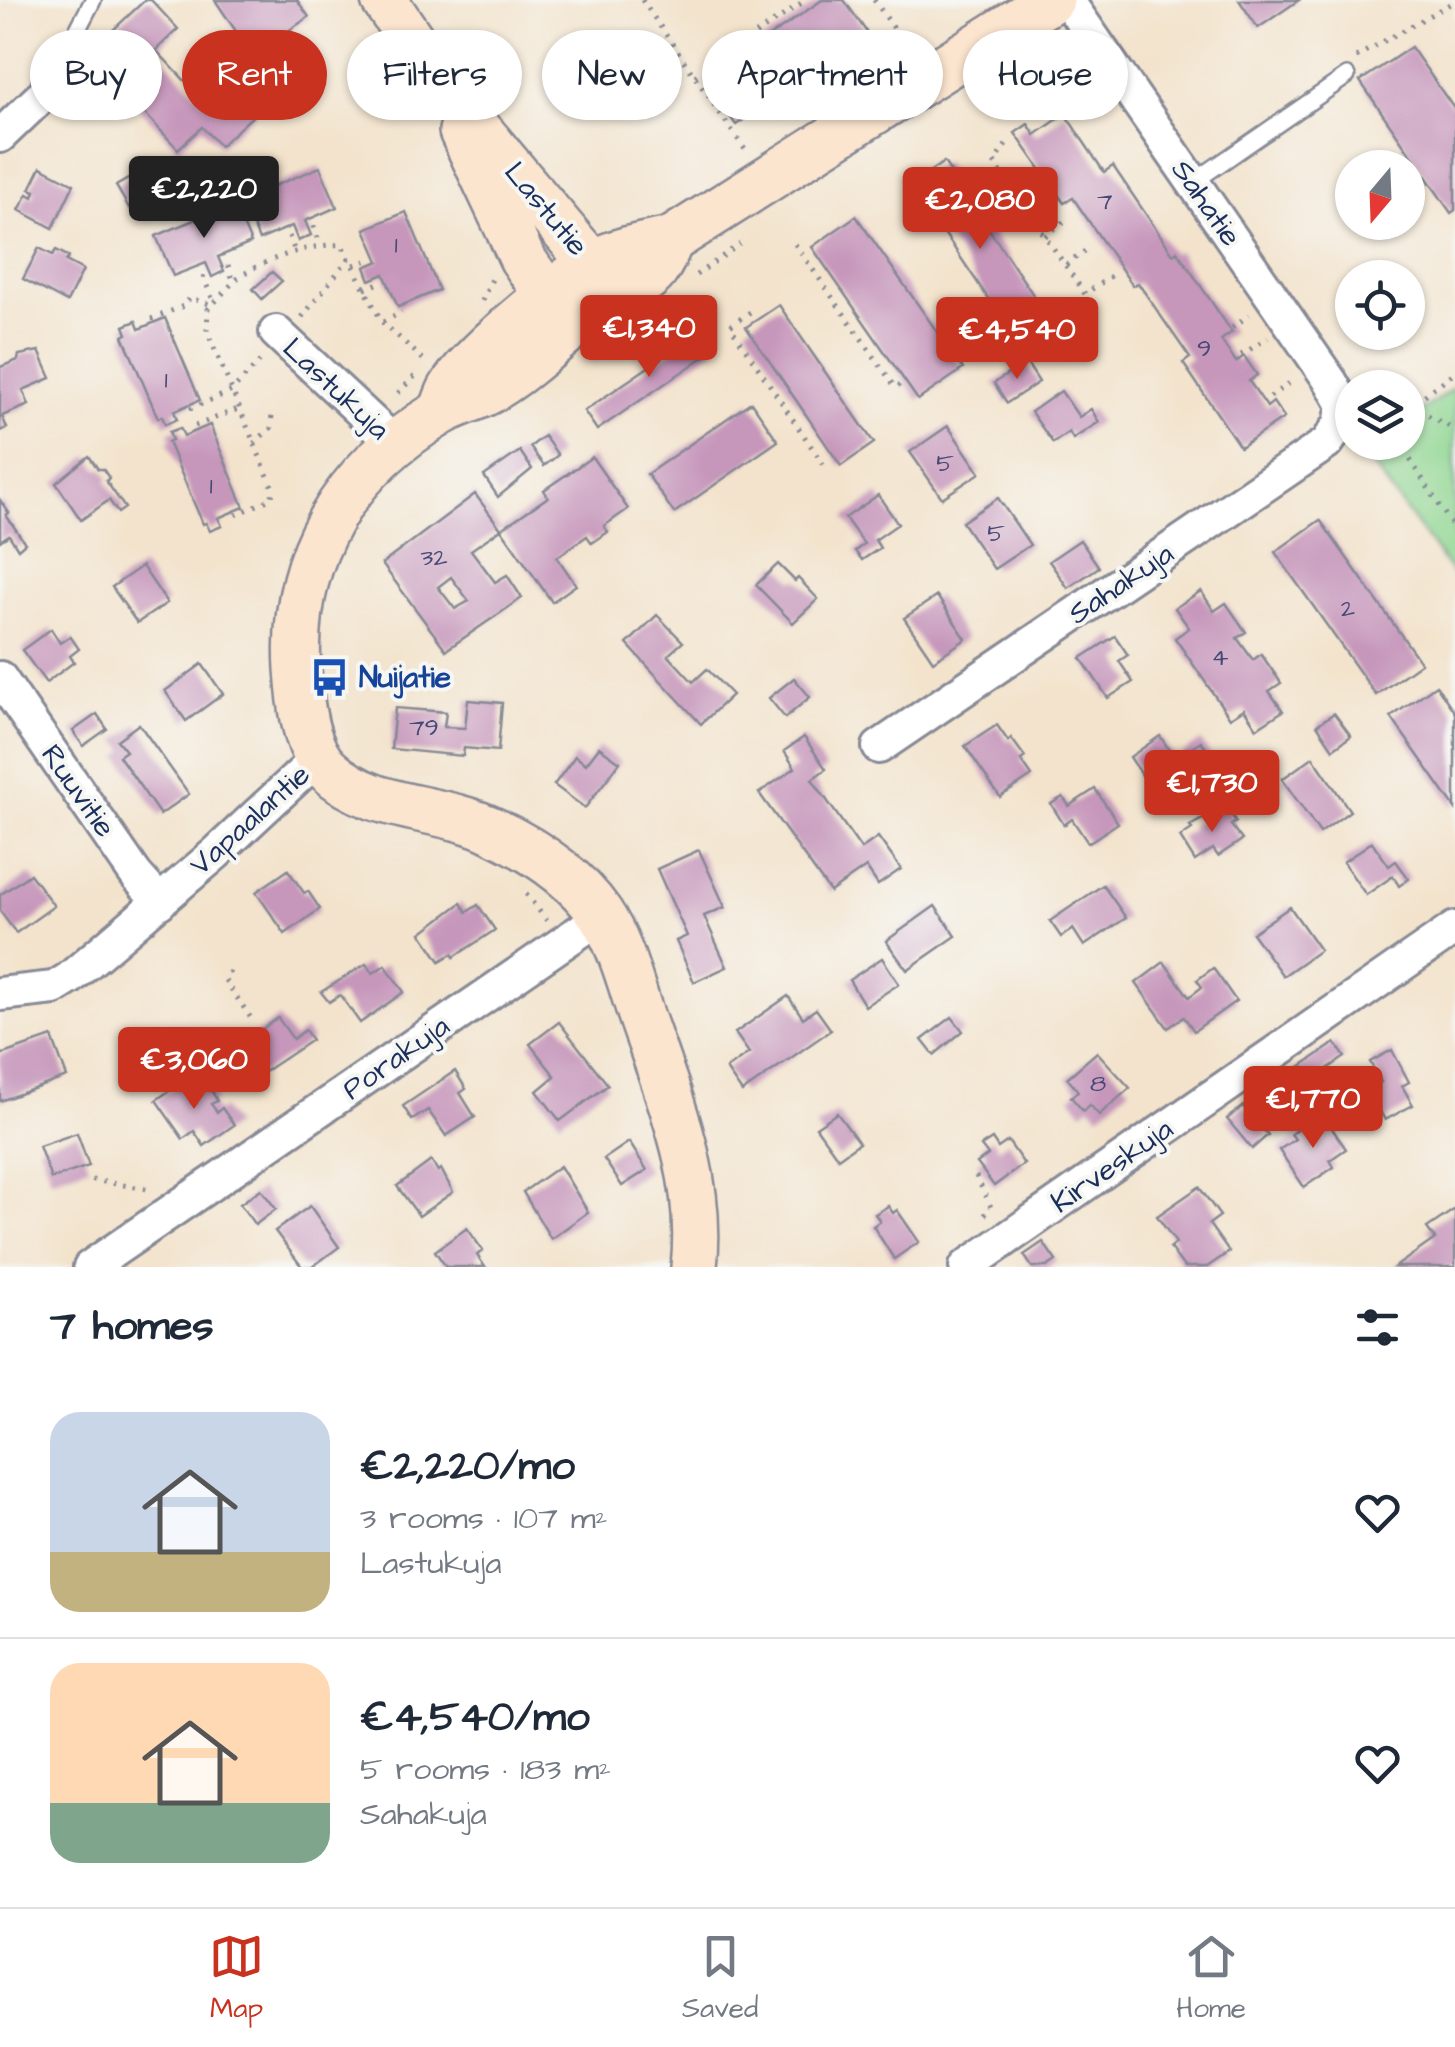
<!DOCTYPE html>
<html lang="en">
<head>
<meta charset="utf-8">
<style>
  body { margin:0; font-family:"Architects Daughter",sans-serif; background:#f2f2f3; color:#1f2937; height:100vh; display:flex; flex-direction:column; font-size:38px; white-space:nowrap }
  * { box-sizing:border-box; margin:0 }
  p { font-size:32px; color:#747a83 }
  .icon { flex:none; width:55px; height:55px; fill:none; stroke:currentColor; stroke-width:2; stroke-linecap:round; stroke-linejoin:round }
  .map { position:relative; height:1267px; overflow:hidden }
  .drawer { display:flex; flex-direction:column; background:#fff; flex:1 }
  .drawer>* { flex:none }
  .guide { position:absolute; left:30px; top:30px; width:1395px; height:90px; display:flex; gap:20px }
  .needle { width:65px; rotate:199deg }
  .tools { position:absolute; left:1335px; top:150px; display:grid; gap:20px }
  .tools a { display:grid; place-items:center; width:90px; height:90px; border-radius:50%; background:#fff; box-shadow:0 2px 8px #0004; font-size:50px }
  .price { position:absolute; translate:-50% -85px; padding:0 22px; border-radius:10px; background:#c8321e; color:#fff; font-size:32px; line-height:65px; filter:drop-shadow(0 2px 5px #0008) }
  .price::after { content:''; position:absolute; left:50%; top:60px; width:30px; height:22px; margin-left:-15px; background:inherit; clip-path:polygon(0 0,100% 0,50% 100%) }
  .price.selected { background:#222; color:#fff }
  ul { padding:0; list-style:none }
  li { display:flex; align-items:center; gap:30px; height:250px; padding:0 50px }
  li+li { border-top:2px solid #e0e1e3 }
  li span { display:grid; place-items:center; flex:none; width:280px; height:200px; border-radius:30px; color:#555 }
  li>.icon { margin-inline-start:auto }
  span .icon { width:120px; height:120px; fill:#fffc; stroke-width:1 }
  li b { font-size:42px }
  h2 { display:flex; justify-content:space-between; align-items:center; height:120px; padding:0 50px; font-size:42px }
  .pill { padding:0 35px; border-radius:45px; background:#fff; box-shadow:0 2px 8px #0004; font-size:35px; line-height:90px }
  .pill.selected { background:#c8321e; color:#fff }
  .menu { display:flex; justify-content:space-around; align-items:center; height:140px; border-top:2px solid #e0e1e3; background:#fff; font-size:28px; color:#747a83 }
  .menu a { display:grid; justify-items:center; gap:5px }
  .menu .selected { color:#c8321e }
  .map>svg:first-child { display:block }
</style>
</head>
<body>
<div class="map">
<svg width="1455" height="1267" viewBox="0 0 1455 1267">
  <rect width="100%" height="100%" fill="#f6f6f2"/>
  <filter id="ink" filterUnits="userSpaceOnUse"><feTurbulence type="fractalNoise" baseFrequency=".01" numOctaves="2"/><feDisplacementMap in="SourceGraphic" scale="20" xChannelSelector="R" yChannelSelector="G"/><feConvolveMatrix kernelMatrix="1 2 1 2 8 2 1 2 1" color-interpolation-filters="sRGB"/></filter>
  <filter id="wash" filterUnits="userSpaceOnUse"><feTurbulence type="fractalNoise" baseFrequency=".0048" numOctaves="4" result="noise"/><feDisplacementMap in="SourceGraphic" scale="40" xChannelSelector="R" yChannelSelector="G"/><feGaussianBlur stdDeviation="2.25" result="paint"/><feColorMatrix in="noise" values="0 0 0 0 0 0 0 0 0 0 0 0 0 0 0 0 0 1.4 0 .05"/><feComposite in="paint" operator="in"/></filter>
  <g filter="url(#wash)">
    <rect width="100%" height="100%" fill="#f3e3cc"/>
    <path fill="#8dd58f" stroke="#548276" stroke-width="2.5" d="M1455,387V577L1362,451L1375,443L1408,442V420Z"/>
    <g id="blocks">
      <g fill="#c696bb" fill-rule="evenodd">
        <path d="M145,0H151L178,29L156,50L204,101L226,80L256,113L220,146L202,127L178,149L106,72L131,49L113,30Z"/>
        <path d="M215,0H297L309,17L252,55Z"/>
        <path d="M822,0H844L868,34L736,125L705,81Z"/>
        <path d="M1239,0H1299L1258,28Z"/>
        <path d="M1411,47L1455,110V210L1451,213L1360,81Z"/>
        <path d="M1065,114L1104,172L1113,166L1173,254L1177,251L1232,332L1221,340L1236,362L1244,356L1257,375L1249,381L1267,407L1273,402L1284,418L1240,447L1183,363L1190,358L1138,283L1133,286L1073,198L1064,203L1015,133L1028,124L1035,135Z"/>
        <path d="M944,162L1050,320L1017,341L911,184Z"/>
        <path d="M156,163L169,184L129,208L116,186Z"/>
        <path d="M41,167L74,184L53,228L19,210L28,194L33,197L35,191L30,189Z"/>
        <path d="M320,167L337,207L305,221L311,235L298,241L292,226L259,240L242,199Z"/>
        <path d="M234,203L251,243L218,257L224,271L212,277L206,263L173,276L156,236Z"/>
        <path d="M406,212L439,290L398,307L384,274L370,280L365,267L379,261L365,229Z"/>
        <path d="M856,216L963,369L918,400L812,247Z"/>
        <path d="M39,248L53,255L56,250L69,257L66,261L83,270L67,302L23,279Z"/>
        <path d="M272,272L282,281L262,299L253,289Z"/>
        <path d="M779,305L874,443L841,466L746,327Z"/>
        <path d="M165,318L200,400L174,411L177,419L165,424L162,416L158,418L123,336L127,334L124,326L136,321L139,329Z"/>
        <path d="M701,331L714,350L597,430L584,411Z"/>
        <path d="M39,351L51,378L23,390L29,405L2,416L7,428L0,431V367L18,360L19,355Z"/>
        <path d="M1026,362L1039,382L1007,403L994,383Z"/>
        <path d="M1061,391L1079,417L1091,409L1099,422L1073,439L1069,432L1053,443L1031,412Z"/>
        <path d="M751,402L778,441L674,513L647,474Z"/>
        <path d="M210,425L244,507L218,518L222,526L210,531L206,523L203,524L168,442L172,440L169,432L180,428L184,436Z"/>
        <path d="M948,426L980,473L942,498L910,452Z"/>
        <path d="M544,436L558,455L544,466L530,447Z"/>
        <path d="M520,451L532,469L498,497L484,476Z"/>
        <path d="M89,456L98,469H103L109,478L106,481L125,508L118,513L109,500L81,520L56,483Z"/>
        <path d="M592,457L628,509L604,526L608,532L592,543L587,536L557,557L576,585L552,602L501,529L548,497L544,490Z"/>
        <path d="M475,494L501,529L471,550L495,582L507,575L522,598L446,650L382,564ZM451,577L469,601L455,609L438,587Z"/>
        <path d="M878,495L898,524L875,540L880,548L862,560L855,551L864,544L845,518Z"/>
        <path d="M998,498L1030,545L994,569L962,522Z"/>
        <path d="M0,500L9,513L6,515L25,543L18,549L9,535L0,541Z"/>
        <path d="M1320,520L1421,663L1376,695L1275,552Z"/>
        <path d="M1080,540L1099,567L1068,588L1049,561Z"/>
        <path d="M778,564L795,581L798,578L818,599L793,623L756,585Z"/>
        <path d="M142,566L167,603L137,623L112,587Z"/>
        <path d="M1201,591L1214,611L1226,603L1246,632L1237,638L1253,660L1261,654L1281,683L1269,691L1283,711L1257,728L1244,709L1230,718L1175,638L1189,628L1175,608Z"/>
        <path d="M937,596L966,639L933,661L904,618Z"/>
        <path d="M657,615L683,642L668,655L693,682L707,669L732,695L701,724L627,644Z"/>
        <path d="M51,629L60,643L70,636L79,649L70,656L74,662L46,683L22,650Z"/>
        <path d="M1115,636L1128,655L1119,661L1133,682L1108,698L1081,658Z"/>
        <path d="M202,664L223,694L186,721L165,691Z"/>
        <path d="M794,678L810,697L785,718L769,698Z"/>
        <path d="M1436,685L1455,713V808L1391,717Z"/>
        <path d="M468,700L502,703L498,751L464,748L463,756L391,749L395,708L446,712L444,727L465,728Z"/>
        <path d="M1334,713L1351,736L1333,749L1317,725Z"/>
        <path d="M97,714L107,729L83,746L73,731Z"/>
        <path d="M139,724L189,794L160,815L119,756L126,751L117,740Z"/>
        <path d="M997,725L1008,741L1011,738L1025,757L1021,760L1032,776L1000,797L965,746Z"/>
        <path d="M1160,736L1179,765L1186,760L1182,754L1201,741L1212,758L1156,796L1130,757Z"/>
        <path d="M804,737L826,769L812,779L861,849L878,837L901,869L878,885L866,867L830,892L759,793L795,768L784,751Z"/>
        <path d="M599,747L620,762L585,808L554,785L575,756L586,764Z"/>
        <path d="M1313,757L1350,811L1320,833L1282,779Z"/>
        <path d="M1095,789L1118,823L1088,843L1072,819L1064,825L1051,804L1063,797L1069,806Z"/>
        <path d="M1226,806L1236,822L1231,825L1242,840L1218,856L1213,849L1195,861L1180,837L1192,829L1190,826Z"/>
        <path d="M1372,842L1389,866L1396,861L1409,879L1399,886L1393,876L1366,895L1343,862Z"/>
        <path d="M699,850L725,907L704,916L727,967L694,982L676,941L687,936L657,869Z"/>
        <path d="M288,870L304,893L308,891L320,909L285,934L256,892Z"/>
        <path d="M30,874L54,906L16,933L0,911V895Z"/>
        <path d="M1103,885L1126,918L1084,946L1073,929L1061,937L1050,921Z"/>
        <path d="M461,903L467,912L478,905L495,930L454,957L452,954L440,961L421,933Z"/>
        <path d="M935,906L956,936L907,970L886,941Z"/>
        <path d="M1290,907L1320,950L1283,976L1252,933Z"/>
        <path d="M882,958L899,984L865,1006L849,980Z"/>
        <path d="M1164,962L1189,997L1202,987L1197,980L1213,968L1236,1001L1194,1031L1184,1017L1168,1028L1136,983Z"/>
        <path d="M366,964L373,973L385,965L404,992L360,1023L340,995L329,1002L321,992Z"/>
        <path d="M788,996L803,1018L816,1009L831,1030L742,1092L726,1069L749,1053L735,1033Z"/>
        <path d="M952,1017L963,1031L934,1055L922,1040Z"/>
        <path d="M278,1018L293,1039L305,1030L312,1040L261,1074L241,1044Z"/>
        <path d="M559,1022L608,1085L560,1121L537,1091L555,1076L530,1044Z"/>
        <path d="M52,1037L67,1077L0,1101V1055Z"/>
        <path d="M1335,1043L1345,1057L1298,1089L1288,1075Z"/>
        <path d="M1392,1050L1409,1082L1402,1086L1413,1105L1385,1120L1368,1089L1381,1082L1370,1062Z"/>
        <path d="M1097,1052L1130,1088L1099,1115L1090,1105L1083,1111L1071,1097L1078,1091L1067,1078Z"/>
        <path d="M455,1071L466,1089L460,1093L475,1117L446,1136L428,1110L412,1120L403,1106Z"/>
        <path d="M191,1076L202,1091L207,1087L213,1093L217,1101L211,1104L217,1112L222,1108L234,1125L204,1146L194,1131L183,1139L156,1100Z"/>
        <path d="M1243,1106L1248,1111L1253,1106L1261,1115L1255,1120L1268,1135L1252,1149L1227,1119Z"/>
        <path d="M837,1113L859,1143L838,1158L816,1127Z"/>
        <path d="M1325,1118L1346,1149L1330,1160L1334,1167L1304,1187L1279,1150L1295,1139L1291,1134L1305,1124L1309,1129L1319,1119Z"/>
        <path d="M77,1133L89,1166L51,1179L39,1146Z"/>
        <path d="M992,1139L998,1148L1008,1141L1024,1164L994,1186L977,1163L988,1155L981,1146Z"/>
        <path d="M629,1142L647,1170L622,1186L604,1159Z"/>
        <path d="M431,1161L438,1171L441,1169L453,1192L419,1216L397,1186Z"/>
        <path d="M560,1166L588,1212L551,1239L523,1192Z"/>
        <path d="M1199,1187L1220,1216L1209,1224L1229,1252L1207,1267H1184L1170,1248L1176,1243L1157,1216Z"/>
        <path d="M261,1189L276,1209L255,1225L240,1204Z"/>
        <path d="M310,1206L339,1247L312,1267H302L275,1231Z"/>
        <path d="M888,1206L893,1213L897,1210L919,1242L894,1259L873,1226L880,1221L875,1214Z"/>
        <path d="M1455,1209V1267H1395L1435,1239L1427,1228Z"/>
        <path d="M467,1228L483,1251L477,1255L485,1267H446L435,1251Z"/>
        <path d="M1043,1242L1056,1261L1047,1267H1032L1024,1255Z"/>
      </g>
    </g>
  </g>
  <g filter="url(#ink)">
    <use href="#blocks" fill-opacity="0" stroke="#878995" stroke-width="2.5"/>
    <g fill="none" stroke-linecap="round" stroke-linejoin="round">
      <defs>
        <g id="lane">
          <path d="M60,63L93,0"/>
          <path d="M1192,183L1347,76"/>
        </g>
        <g id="street">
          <path d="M0,136L45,93L60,63"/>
          <path d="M276,332L397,445"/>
          <path d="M0,678L136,875L160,902"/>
          <path d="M879,747L1327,443L1340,424L1344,405L1331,382L1067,0"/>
          <path d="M0,994L54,988L70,978L215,854L318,758"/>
          <path d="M90,1267L602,916"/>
          <path d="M966,1267L1455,928"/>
        </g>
        <g id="secondary">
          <path d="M384,0L447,92L592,264L591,294"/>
          <path d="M462,131L522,258L548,296L576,306"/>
          <path d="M671,240C666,250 661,265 653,273C636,290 608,298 589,313C557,338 529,367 494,388C477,399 457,403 440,413C344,470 291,557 298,669C300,699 304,747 327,769C374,813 439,804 494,831C534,850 574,876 600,913C621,944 630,983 642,1018C670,1100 704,1179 694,1267"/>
          <path d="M442,411C445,404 447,396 451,389C471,355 555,287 590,265C613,251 644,245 671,240L1051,0"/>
        </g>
      </defs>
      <use href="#lane" stroke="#878995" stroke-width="20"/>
      <use href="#street" stroke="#878995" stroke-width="38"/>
      <use href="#secondary" stroke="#878995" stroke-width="50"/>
      <g stroke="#878995" stroke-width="5" stroke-dasharray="2.5 8" stroke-linecap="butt">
        <path d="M642,0L746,151"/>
        <path d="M874,0L907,47"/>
        <path d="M1356,57L1455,1"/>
        <path d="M695,76L806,0"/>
        <path d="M1006,145L994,162L1085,294L1111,276"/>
        <path d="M1026,208L1042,195"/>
        <path d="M314,226L320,244"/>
        <path d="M289,236L295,252"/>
        <path d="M1045,236L1069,218"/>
        <path d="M795,244L896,388L903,383"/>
        <path d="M228,265L234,283"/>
        <path d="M354,265L369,260"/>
        <path d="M1066,265L1089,248"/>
        <path d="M696,275L740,244"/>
        <path d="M203,276L214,303"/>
        <path d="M365,289L379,283"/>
        <path d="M482,301L492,279"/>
        <path d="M750,312L730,326L827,470"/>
        <path d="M302,317L350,257"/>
        <path d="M151,319L186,305L189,298L213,305"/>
        <path d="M383,322L402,312"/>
        <path d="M1232,328L1249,315"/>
        <path d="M1241,355L1268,338"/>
        <path d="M398,393L415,376"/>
        <path d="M1270,397L1292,381"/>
        <path d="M1410,405L1455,430"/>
        <path d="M1408,408L1455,372"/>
        <path d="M190,409L232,391L263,358"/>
        <path d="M195,426L238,409"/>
        <path d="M1399,442L1455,530"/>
        <path d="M254,443L271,428L272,414"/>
        <path d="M236,515L272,498L273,488L207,331L208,309C218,300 226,289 236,280C257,261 316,242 342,245L382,322L425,361"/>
        <path d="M526,894L547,921"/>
        <path d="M230,971L225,980L253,1021"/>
        <path d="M976,1176L991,1207L984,1216"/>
        <path d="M92,1180L148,1189"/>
      </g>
      <use href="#lane" stroke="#fff" stroke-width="15"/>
      <use href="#street" stroke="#fff" stroke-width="32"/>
      <use href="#secondary" stroke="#fce5cf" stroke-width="45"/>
    </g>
  </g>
  <defs>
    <symbol id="bus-bare" viewBox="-9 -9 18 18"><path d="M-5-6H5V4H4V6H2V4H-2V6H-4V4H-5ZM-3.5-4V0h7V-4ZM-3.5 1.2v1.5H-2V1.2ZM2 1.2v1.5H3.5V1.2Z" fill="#1a4fb4" stroke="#f6f6f2" stroke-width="2.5" paint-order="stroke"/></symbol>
  </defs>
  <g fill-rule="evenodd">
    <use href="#bus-bare" x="302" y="650" width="55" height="55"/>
  </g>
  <g text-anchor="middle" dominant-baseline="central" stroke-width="8" stroke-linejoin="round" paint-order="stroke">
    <g font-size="25" fill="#464975">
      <text x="1105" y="201">7</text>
      <text x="396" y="245">1</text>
      <text x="1204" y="348">9</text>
      <text x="166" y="380">1</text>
      <text x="945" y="463">5</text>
      <text x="211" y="486">1</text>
      <text x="996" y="533">5</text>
      <text x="434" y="557">32</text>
      <text x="1348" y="608">2</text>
      <text x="1220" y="657">4</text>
      <text x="424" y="727">79</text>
      <text x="1098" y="1083">8</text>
    </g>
    <g font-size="30" fill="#1b2f5e" stroke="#f6f6f2">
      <text transform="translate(1206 203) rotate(55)">Sahatie</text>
      <text transform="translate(546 209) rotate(50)">Lastutie</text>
      <text transform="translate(336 389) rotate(43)">Lastukuja</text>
      <text transform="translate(1121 584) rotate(-34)">Sahakuja</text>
      <text transform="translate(78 791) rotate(55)">Ruuvitie</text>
      <text transform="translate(250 820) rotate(-42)">Vapaalantie</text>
      <text transform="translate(396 1058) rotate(-35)">Porakuja</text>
      <text transform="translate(1112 1166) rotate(-35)">Kirveskuja</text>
    </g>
    <g font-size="30" font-weight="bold" fill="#164399" stroke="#f6f6f2" text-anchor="start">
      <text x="359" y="678">Nuijatie</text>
    </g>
  </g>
</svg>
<div class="tools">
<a><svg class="needle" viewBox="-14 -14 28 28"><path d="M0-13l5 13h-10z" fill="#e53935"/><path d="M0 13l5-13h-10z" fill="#747a83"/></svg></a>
<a><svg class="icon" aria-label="locate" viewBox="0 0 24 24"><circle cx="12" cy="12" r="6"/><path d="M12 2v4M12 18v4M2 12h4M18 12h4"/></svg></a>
<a><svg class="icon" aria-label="layers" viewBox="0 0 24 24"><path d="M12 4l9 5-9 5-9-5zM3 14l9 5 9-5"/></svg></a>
</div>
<b class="price selected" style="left:204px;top:241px">€2,220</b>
<b class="price" style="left:980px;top:252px">€2,080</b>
<b class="price" style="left:649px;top:380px">€1,340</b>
<b class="price" style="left:1017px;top:382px">€4,540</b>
<b class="price" style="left:1212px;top:835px">€1,730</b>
<b class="price" style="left:194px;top:1112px">€3,060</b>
<b class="price" style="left:1313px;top:1151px">€1,770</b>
<div class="guide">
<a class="pill">Buy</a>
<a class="pill selected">Rent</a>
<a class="pill">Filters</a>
<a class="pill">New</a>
<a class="pill">Apartment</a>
<a class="pill">House</a>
</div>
</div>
<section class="drawer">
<h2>7 homes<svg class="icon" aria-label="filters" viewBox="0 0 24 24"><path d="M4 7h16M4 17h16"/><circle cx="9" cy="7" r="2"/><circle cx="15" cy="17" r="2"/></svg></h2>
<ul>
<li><span style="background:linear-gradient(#c9d6e8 70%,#c2b280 0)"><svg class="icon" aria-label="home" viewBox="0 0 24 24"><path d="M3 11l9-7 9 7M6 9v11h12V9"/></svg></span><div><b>€2,220/mo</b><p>3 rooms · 107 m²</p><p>Lastukuja</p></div><svg class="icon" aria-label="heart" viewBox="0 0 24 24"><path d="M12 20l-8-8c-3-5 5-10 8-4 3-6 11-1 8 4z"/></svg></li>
<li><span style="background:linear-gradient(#ffd9b3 70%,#7fa58c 0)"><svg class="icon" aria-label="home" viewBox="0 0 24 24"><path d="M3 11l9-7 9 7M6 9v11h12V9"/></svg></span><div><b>€4,540/mo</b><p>5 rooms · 183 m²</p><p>Sahakuja</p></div><svg class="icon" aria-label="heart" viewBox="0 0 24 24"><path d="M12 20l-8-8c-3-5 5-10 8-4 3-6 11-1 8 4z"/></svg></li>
</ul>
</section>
<nav class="menu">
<a class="selected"><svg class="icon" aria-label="map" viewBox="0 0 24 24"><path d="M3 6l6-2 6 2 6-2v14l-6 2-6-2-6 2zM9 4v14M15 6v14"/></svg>Map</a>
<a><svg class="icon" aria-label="saved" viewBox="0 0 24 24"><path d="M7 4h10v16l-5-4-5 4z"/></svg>Saved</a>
<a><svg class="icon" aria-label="home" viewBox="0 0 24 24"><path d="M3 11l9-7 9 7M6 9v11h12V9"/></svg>Home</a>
</nav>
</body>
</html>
